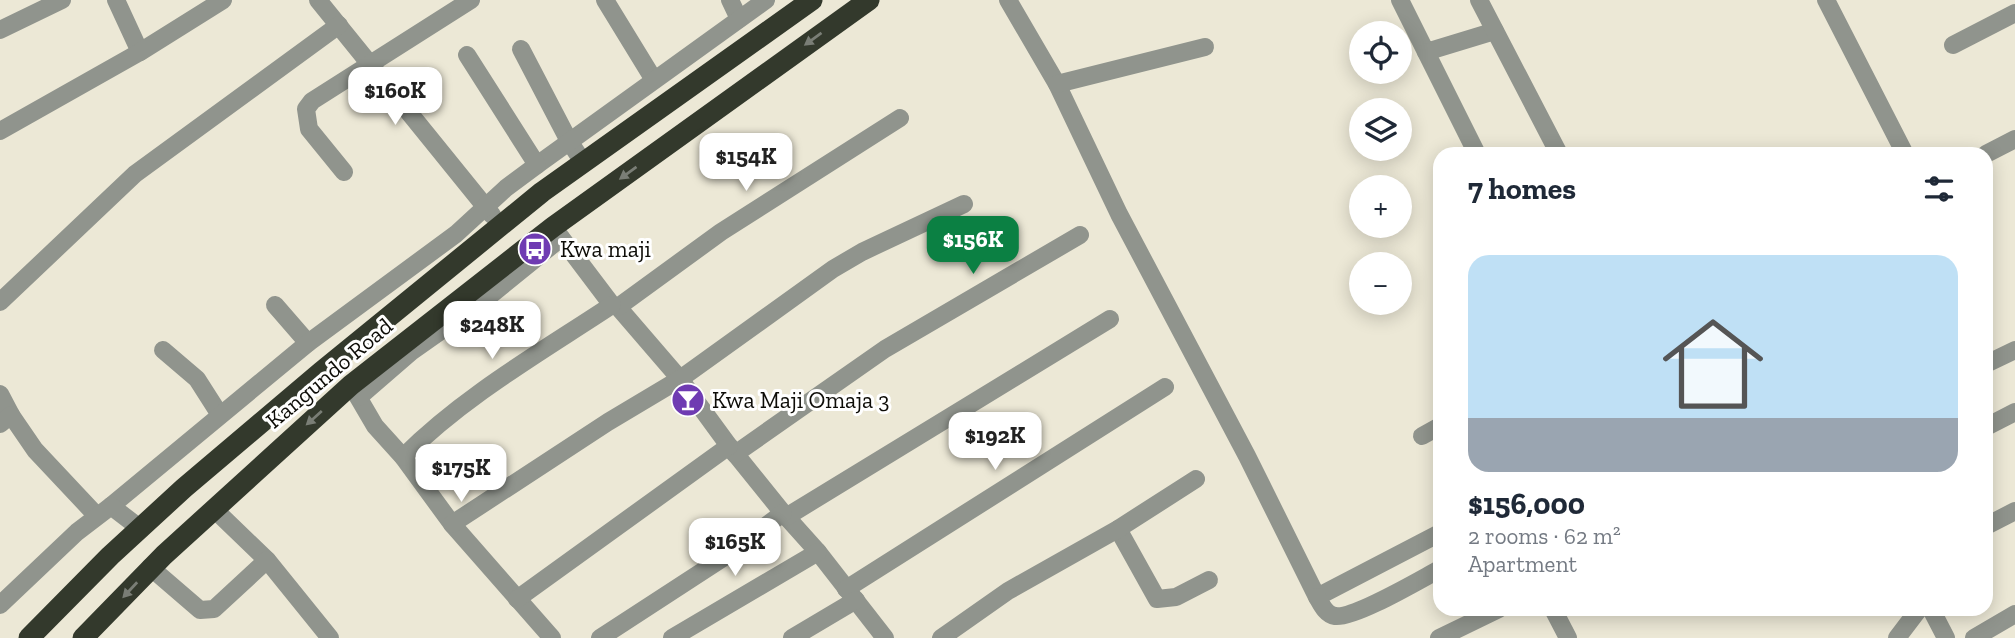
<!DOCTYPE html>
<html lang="en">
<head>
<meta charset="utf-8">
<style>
  body { margin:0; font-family:"Zilla Slab",serif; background:#f2f2f3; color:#1f2937; height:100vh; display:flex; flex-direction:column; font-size:26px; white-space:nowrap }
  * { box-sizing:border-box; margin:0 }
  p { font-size:23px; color:#747a83 }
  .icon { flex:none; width:38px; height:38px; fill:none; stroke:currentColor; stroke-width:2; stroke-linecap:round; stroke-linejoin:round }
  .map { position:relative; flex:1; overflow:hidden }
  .drawer { position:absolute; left:1433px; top:147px; width:560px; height:469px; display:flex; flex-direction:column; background:#fff; border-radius:21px; box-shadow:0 4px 18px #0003 }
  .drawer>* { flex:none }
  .buttons { position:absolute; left:1349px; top:21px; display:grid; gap:14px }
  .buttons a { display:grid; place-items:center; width:63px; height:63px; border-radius:50%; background:#fff; box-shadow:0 4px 18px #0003; font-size:35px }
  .price { position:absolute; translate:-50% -60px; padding:0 16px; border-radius:14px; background:#fff; color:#222; font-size:23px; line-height:46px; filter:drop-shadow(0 2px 4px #0008) }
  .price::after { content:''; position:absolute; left:50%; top:42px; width:21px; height:16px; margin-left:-10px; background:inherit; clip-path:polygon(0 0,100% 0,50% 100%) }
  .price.selected { background:#0b8043; color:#fff }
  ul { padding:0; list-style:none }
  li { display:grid; align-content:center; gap:14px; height:371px; padding:0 35px }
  li span { display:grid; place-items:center; height:217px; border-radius:21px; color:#555 }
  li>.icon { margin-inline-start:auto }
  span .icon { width:126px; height:126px; fill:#fffc; stroke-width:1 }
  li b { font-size:30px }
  h2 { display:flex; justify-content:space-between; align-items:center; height:84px; padding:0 35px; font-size:30px }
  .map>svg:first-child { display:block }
</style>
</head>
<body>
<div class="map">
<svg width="2015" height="638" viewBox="0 0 2015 638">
  <rect width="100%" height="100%" fill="#ece8d6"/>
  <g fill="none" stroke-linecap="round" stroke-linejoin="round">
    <g stroke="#90948d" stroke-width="18">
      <path d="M116,0L140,52"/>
      <path d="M318,0L492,215"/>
      <path d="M605,0L654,80"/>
      <path d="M730,0L739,19"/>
      <path d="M1008,0L1057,84L1119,214L1247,456L1317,597L1440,533"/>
      <path d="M1400,0L1426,52L1495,31"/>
      <path d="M1479,0L1559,154"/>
      <path d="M1826,0L1905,154"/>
      <path d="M0,30L62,0"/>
      <path d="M1953,45L2015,13"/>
      <path d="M521,49L569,141L583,162"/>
      <path d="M1426,52L1477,154"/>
      <path d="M1057,84L1205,47"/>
      <path d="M0,131L140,52L223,0"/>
      <path d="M1986,154L2015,139"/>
      <path d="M537,165L766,0"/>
      <path d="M344,172L309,129L306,109L312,101L471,0"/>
      <path d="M553,227L612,305L618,307L680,379L729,446L783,513L818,552L885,638"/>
      <path d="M0,302L135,174L339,25"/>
      <path d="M275,305L308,343"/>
      <path d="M618,307L721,232L900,118"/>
      <path d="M163,350L197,379L220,415"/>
      <path d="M1986,364L2015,350"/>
      <path d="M351,385L375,426L403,457L452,524L552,638"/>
      <path d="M0,394L11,415"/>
      <path d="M359,397L411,352L482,302L561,238"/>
      <path d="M0,424L11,415L35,450L96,515"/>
      <path d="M1986,427L2015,412"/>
      <path d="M1422,436L1440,426"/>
      <path d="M735,454L885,349L1080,235"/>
      <path d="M403,457C464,396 541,352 612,305"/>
      <path d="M111,506L308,343L456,234L506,188L537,165L467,55"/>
      <path d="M214,509L267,560"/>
      <path d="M786,517L1110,319"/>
      <path d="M452,524L608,422L680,379L833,269L862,252L964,204"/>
      <path d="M1986,526L2015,511"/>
      <path d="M1118,529L1157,599L1176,597L1209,580"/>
      <path d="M150,567L200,610L214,609L267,560L330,638"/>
      <path d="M846,589L1165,387"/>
      <path d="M1317,597C1321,604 1326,615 1335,616C1354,619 1421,579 1440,569"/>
      <path d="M517,599L729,446"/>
      <path d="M0,605L77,532L111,506L141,529"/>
      <path d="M1553,609L1568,638"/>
      <path d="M1931,609L1946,638"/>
      <path d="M600,638L726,556L783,513"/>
      <path d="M672,638L818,552"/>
      <path d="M792,638L856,600"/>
      <path d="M941,638L1008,591L1118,529L1196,479"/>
      <path d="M1439,638L1499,609"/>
      <path d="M1897,638L1919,609"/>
      <path d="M1974,638L2015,614"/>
    </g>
    <g stroke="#33392c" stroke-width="21">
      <path d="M29,638L110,556L184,488L321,372L542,192L812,0"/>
      <path d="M83,638L164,555L351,385L553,227L869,0"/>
    </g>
  </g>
  <defs><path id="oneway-solid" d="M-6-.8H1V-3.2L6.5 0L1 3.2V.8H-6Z" transform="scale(1.75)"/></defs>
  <g fill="#7a7e76">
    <use href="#oneway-solid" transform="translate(813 39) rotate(144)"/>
    <use href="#oneway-solid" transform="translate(628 173) rotate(144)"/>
    <use href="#oneway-solid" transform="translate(314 418) rotate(138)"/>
    <use href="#oneway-solid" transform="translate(130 590) rotate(133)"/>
  </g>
  <defs>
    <symbol id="bus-disc" viewBox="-11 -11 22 22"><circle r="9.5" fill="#6f3bb2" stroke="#fff"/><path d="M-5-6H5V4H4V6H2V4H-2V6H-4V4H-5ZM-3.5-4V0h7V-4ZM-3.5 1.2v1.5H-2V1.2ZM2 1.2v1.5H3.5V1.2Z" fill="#fff"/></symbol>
    <symbol id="bar-disc" viewBox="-11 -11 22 22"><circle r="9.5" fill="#6f3bb2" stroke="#fff"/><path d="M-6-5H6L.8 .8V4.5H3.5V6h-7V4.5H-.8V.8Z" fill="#fff"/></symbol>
  </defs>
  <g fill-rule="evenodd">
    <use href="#bus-disc" x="516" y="230" width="38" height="38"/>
    <use href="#bar-disc" x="669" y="381" width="38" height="38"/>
  </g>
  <g text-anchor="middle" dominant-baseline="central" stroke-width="6" stroke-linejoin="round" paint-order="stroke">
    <g font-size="23" fill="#0d0c07" stroke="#fff" text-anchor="start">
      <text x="560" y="249">Kwa maji</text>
      <text x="712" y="400">Kwa Maji Omaja 3</text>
    </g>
    <g font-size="23" fill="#0d0c07" stroke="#fff">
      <text transform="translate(329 373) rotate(-40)">Kangundo Road</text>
    </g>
  </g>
</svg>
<div class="buttons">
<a><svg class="icon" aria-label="locate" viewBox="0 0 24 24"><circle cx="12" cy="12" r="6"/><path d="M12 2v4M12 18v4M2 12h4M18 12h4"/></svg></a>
<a><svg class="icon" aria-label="layers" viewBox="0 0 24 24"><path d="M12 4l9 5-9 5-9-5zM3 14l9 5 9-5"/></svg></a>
<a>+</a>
<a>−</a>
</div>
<b class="price" style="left:395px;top:127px">$160K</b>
<b class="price" style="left:746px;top:193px">$154K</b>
<b class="price selected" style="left:973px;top:276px">$156K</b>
<b class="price" style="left:492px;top:361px">$248K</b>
<b class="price" style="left:995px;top:472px">$192K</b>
<b class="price" style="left:461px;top:504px">$175K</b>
<b class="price" style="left:735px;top:578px">$165K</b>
<section class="drawer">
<h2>7 homes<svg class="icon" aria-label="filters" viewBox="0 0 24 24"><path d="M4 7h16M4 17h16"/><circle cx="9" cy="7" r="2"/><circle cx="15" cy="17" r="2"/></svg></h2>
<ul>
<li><span style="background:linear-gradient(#bfe0f5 75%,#9aa5b1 0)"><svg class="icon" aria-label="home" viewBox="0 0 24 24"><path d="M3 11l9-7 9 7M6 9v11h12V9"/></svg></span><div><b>$156,000</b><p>2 rooms · 62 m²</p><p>Apartment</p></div></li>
</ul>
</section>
</div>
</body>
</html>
